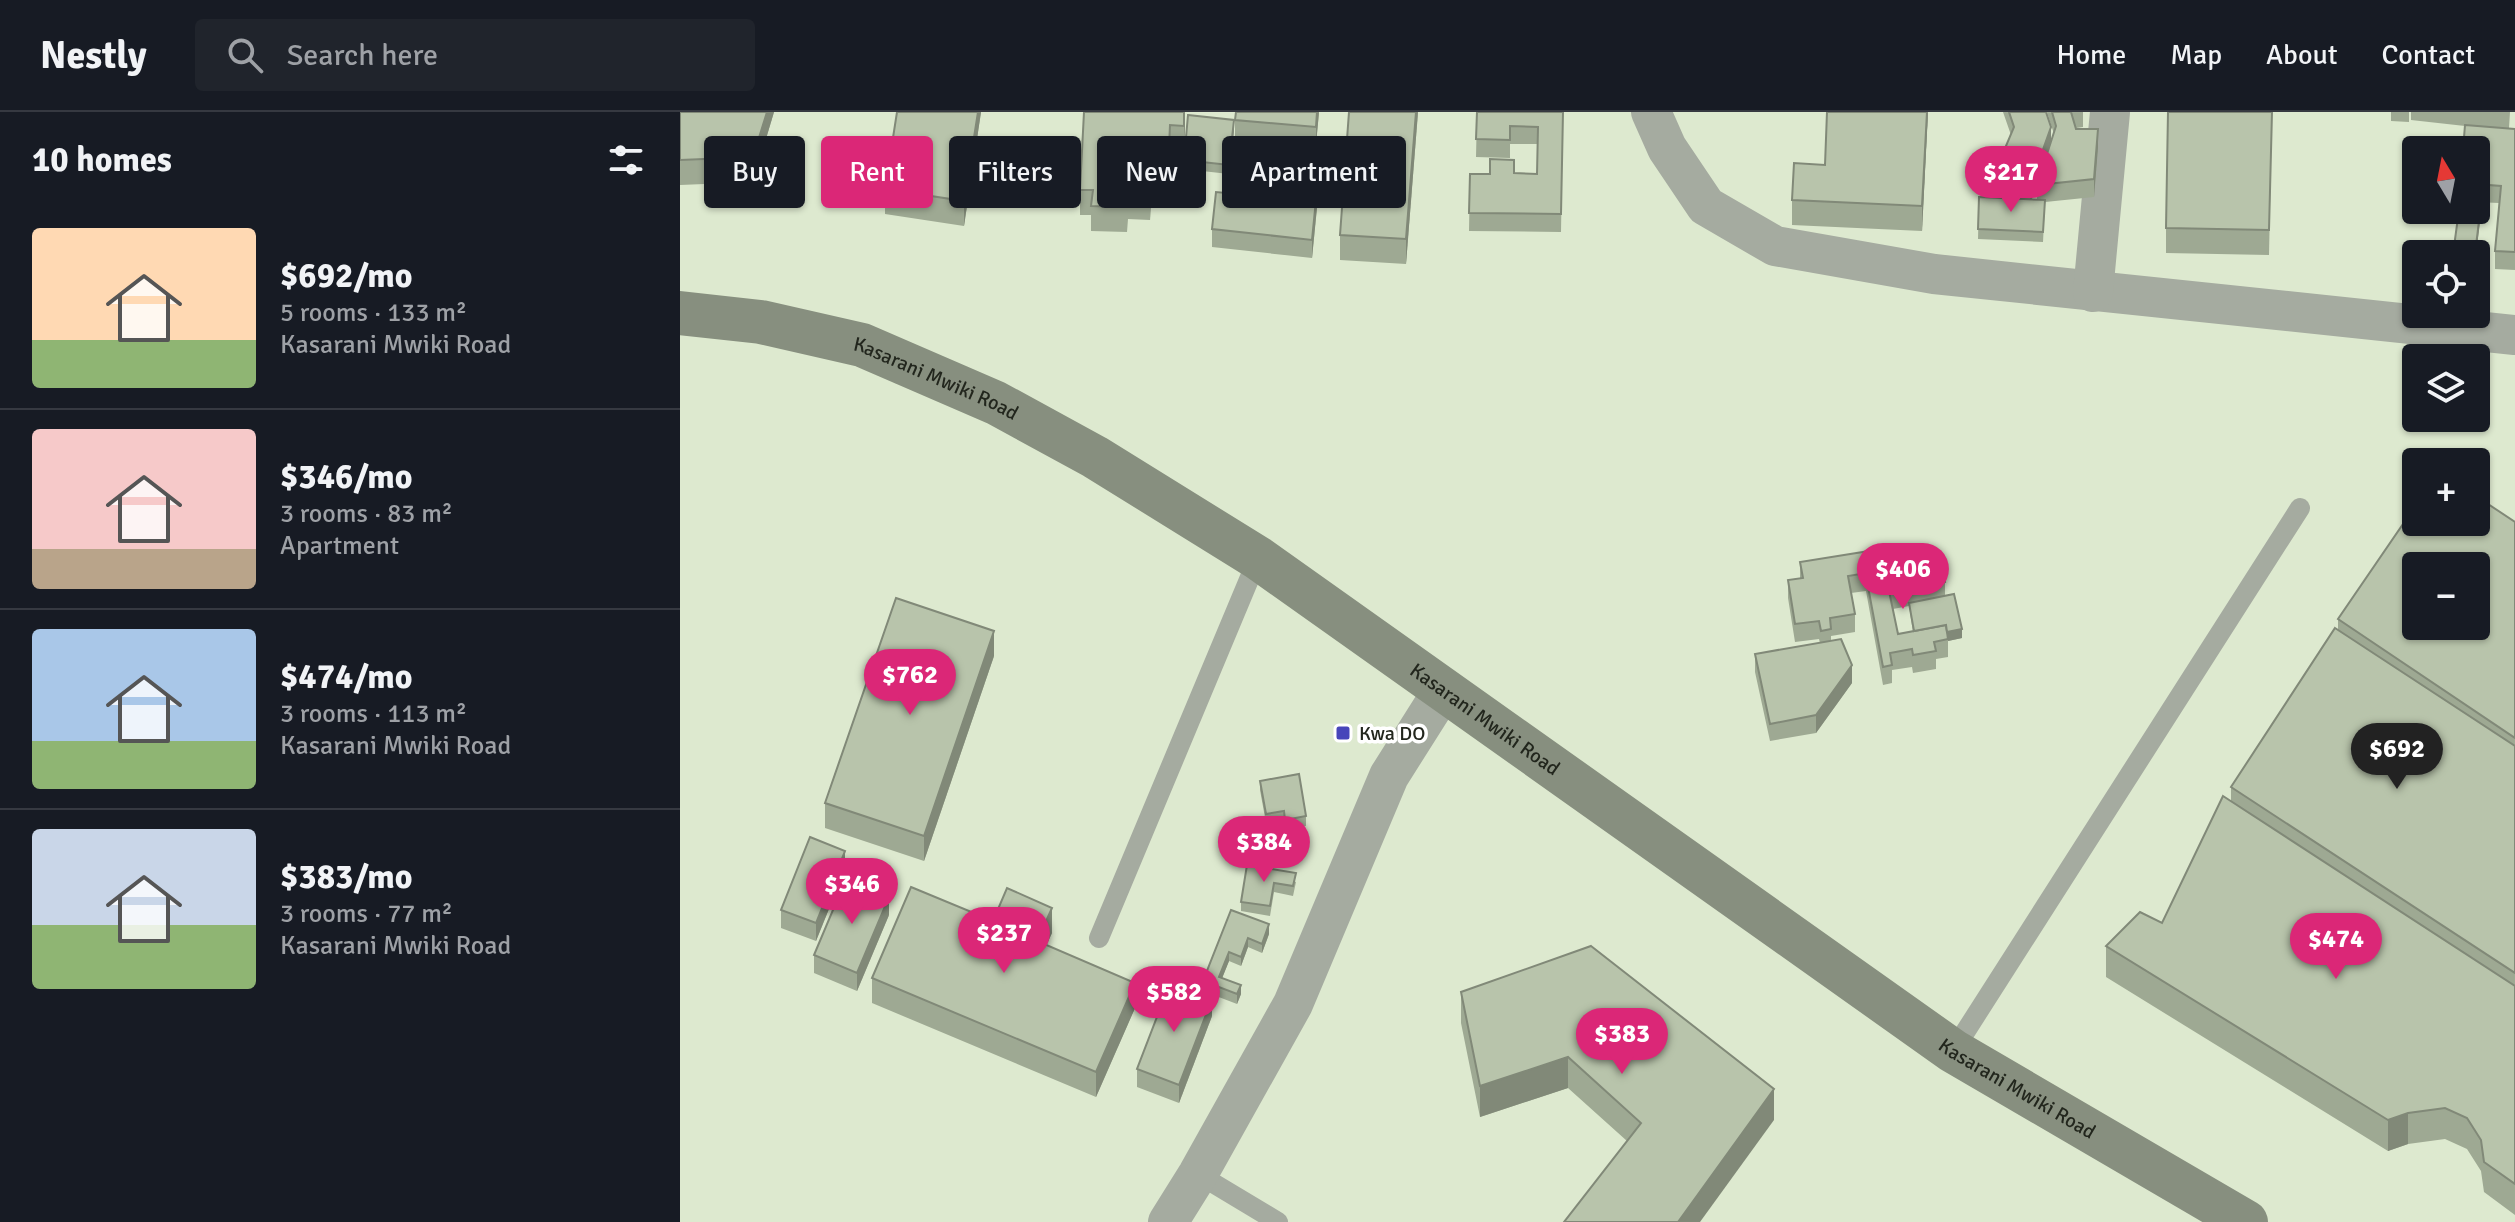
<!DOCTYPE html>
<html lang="en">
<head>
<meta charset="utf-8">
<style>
  body { margin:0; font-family:Signika,sans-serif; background:#20242c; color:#f1f3f6; height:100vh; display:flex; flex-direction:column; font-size:30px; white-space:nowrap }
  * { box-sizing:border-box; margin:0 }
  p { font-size:26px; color:#9ea1a6 }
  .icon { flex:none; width:44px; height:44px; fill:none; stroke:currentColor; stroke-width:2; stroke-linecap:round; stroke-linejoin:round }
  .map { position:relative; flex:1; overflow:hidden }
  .details { display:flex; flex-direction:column; background:#171b24; width:680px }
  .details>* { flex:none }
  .top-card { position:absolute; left:24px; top:24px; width:760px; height:72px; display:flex; gap:16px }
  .needle { width:52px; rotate:350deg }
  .buttons { position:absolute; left:1722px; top:24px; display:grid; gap:16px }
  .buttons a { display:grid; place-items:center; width:88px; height:88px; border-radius:8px; background:#171b24; box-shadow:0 2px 6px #0004; font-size:40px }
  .price { position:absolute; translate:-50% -68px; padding:0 18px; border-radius:28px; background:#db2777; color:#fff; font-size:26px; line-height:52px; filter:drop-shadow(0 2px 4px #0008) }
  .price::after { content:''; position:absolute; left:50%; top:48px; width:24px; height:18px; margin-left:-12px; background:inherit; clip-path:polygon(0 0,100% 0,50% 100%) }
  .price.active { background:#222; color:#fff }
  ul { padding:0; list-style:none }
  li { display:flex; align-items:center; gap:24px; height:200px; padding:0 32px }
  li+li { border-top:2px solid #363941 }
  li span { display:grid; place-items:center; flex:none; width:224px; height:160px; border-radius:8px; color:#555 }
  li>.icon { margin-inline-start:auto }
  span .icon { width:96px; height:96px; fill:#fffc; stroke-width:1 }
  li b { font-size:34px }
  h2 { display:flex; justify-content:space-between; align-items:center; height:96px; padding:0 32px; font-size:34px }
  .pill { padding:0 28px; border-radius:8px; background:#171b24; box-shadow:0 2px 6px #0004; font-size:28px; line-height:72px }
  .pill.active { background:#db2777; color:#fff }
  header { display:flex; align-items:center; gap:48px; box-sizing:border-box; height:112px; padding:0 40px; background:#171b24; border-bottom:2px solid #363941 }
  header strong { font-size:38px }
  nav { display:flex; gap:44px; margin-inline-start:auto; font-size:28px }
  .search { width:560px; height:72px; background:#20242c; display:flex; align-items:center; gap:20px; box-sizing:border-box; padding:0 28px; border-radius:8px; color:#9ea1a6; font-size:30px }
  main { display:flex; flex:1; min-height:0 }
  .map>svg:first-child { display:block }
</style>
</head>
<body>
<header>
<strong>Nestly</strong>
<div class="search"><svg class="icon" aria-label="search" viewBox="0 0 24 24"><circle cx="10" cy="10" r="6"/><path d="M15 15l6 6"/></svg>Search here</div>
<nav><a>Home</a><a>Map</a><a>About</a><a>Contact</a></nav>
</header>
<main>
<section class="details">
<h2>10 homes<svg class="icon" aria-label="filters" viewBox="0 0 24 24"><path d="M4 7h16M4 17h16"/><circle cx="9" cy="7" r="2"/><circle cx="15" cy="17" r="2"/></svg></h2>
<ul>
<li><span style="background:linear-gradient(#ffd9b3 70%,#8fb573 0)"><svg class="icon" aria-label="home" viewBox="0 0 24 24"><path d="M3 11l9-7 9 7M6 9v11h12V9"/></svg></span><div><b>$692/mo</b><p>5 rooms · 133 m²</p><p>Kasarani Mwiki Road</p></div></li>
<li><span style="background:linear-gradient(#f6c9c9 75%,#b9a48a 0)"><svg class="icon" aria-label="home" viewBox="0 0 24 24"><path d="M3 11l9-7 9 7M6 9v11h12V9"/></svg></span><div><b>$346/mo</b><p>3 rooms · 83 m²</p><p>Apartment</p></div></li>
<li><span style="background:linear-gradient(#a9c7e8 70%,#8fb573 0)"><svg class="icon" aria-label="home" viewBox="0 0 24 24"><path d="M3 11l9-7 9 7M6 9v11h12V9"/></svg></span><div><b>$474/mo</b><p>3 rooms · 113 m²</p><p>Kasarani Mwiki Road</p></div></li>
<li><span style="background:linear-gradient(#c9d6e8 60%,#8fb573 0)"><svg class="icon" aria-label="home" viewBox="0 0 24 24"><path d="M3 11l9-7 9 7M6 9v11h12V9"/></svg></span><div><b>$383/mo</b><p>3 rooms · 77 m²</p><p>Kasarani Mwiki Road</p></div></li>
</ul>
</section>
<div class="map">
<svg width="1835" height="1110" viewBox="0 0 1835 1110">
  <rect width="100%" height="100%" fill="#dde9cf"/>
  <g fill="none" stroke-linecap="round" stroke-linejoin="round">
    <g stroke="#a5aba0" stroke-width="20">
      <path d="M419,826L578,446"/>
      <path d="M1273,939L1620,396"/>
      <path d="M518,1062L598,1110"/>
    </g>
    <g stroke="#a5aba0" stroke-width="40">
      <path d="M971,0L987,36L1026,94L1095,134L1254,162L1835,223"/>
      <path d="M1413,180L1430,0"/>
      <path d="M488,1110L518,1062L613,892L709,664L764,577"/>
    </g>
    <path stroke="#878f7f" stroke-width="44" id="s1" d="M0,201L81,210L182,233L316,291L415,345L578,446L1273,939L1566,1110"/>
  </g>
  <g fill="#9ea993" fill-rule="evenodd">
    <path d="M0,0H94L73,70L0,73Z"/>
    <path d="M217,0H301L284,114L205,102V77Z"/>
    <path d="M505,0L504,39L490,38L488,83H471L470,108L448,107L447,120L411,119V103H400V78Z"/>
    <path d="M639,0L636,32L555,26V8Z"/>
    <path d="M669,0H738L726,152L660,148V123Z"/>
    <path d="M797,0H883L881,120L789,119L790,62H857L858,32H830V46L796,45Z"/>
    <path d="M1248,0L1242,119L1112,113V88L1145,53Z"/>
    <path d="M1323,0H1366L1371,31L1374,22L1367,0H1403V15L1396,16L1418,35L1414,85L1365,90L1363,130L1298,127L1299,85L1310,86V72L1331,23ZM1358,67L1357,73V88H1351Z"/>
    <path d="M1592,0L1589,143L1486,141V116Z"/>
    <path d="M1711,0H1729V10L1711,9Z"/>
    <path d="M1731,0H1830L1829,16L1835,17V158L1815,157V139L1819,91L1796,90V38L1785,14L1731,8Z"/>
    <path d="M554,17L549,62L504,57V48Z"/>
    <path d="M639,75L632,146L532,135V117L557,82Z"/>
    <path d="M1835,410V1103L1804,1080L1801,1059L1787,1037L1765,1027L1728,1032L1708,1039L1426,865V834L1482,811L1551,689V675L1658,518V507Z"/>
    <path d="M1208,436L1211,459L1265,470V484L1282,526L1268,529V545L1256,547V557L1233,561L1232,555L1212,558V571L1203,573L1186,479L1171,481L1175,502V520L1151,524V529L1172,571L1136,621L1090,629L1075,560V542L1140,531L1139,527L1115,530L1108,486V468L1120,466V450ZM1229,494L1233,520L1218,522L1213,497Z"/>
    <path d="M314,544L244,749L145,716V691Z"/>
    <path d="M580,669L626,704V714L605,717L604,708L586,711L580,678Z"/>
    <path d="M567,753L616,770L613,784L594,780L590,804L561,799V790Z"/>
    <path d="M165,757L136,829L101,816V798Z"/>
    <path d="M551,798L589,822L582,841L568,835L561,854L549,849L542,866L561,882L557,892L523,879V869Z"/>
    <path d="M209,803L177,879L134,861V843Z"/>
    <path d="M313,809L372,821L366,833L455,896L416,985L192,891V866Z"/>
    <path d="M781,880L1094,1008L947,1029L888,976L800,1005L781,911Z"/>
    <path d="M532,904L499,991L457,975V957Z"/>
  </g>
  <g fill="#818978">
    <path d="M87,0H94L73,70V45Z"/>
    <path d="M298,0H301L284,114V89Z"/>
    <path d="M504,0L505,13L504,39Z"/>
    <path d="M637,0H639L636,32V15Z"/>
    <path d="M736,0H738L726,152V127Z"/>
    <path d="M1247,0H1248L1242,119V94Z"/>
    <path d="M554,8V17L549,62V53Z"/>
    <path d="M490,13V38L488,83V58Z"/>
    <path d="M1371,15V33L1350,92V74Z"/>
    <path d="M1418,17V35L1414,85V67Z"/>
    <path d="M639,57V75L632,146V128Z"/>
    <path d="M471,58V83L470,108V83Z"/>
    <path d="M1801,92V101L1796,143L1795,142Z"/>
    <path d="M1282,517V526L1268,529V527H1236Z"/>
    <path d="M314,519V544L244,749V724Z"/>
    <path d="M1172,553V571L1136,621V603Z"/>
    <path d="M165,739V757L136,829V811Z"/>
    <path d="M209,785V803L177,879V861Z"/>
    <path d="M372,796V821L357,854V829Z"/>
    <path d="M589,812V822L582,841V832Z"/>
    <path d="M568,826V835L561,854V845Z"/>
    <path d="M549,840V849L539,874V865Z"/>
    <path d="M455,871V896L416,985V960Z"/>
    <path d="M561,873V882L557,892V882Z"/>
    <path d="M532,887V904L499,991V973Z"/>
    <path d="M888,945V976L800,1005V974Z"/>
    <path d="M1094,977V1008L1020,1110H998Z"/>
    <path d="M1728,1001V1032L1708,1039V1008Z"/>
  </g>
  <g fill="#b8c4ab" stroke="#818978" stroke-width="2" fill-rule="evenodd">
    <path d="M0,0H87L73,45L0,48Z"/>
    <path d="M217,0H298L284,89L205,77Z"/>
    <path d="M404,0H504V14L490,13L488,58H471L470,83L448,82L447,95L411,94L413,78H400Z"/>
    <path d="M556,0H637L636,15L555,8Z"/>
    <path d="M669,0H736L726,127L660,123Z"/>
    <path d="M797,0H883L881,102L789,101L790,62H810V47L834,48V61L857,62L858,15L830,14V28L796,27Z"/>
    <path d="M1147,0H1247L1242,94L1112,88L1114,51L1145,53Z"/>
    <path d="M1329,0H1366L1371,15L1350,74L1310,72L1334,15Z"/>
    <path d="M1372,0H1391L1396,17H1418L1414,67L1357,73L1376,14Z"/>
    <path d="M1488,0H1592L1589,118L1486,116Z"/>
    <path d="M508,3L554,8L549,53L504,48Z"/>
    <path d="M1785,13L1835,17V140L1815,139L1821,74L1796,72V38H1783Z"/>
    <path d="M560,48L639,57L632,128L532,117L536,80L557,82Z"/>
    <path d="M1299,85L1365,88L1363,120L1298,117Z"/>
    <path d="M1796,91L1801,92L1795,142H1773L1779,98H1796Z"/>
    <path d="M1796,384L1835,410V626L1658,507L1736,393V410H1796ZM1736,454H1796V514H1736Z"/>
    <path d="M1208,436L1211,457L1168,464L1175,502L1150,506L1151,517L1141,519L1139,509L1115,512L1108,468L1123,466L1120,450Z"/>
    <path d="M1262,450L1265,470L1209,479L1218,522L1266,513L1268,527L1254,530L1256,539L1233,543L1232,537L1210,541L1212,553L1203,555L1186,464Z"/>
    <path d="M1274,482L1282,517L1267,520L1266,513L1234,519L1229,491Z"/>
    <path d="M216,486L314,519L244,724L145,691Z"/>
    <path d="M1655,516L1835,634V861L1551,675Z"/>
    <path d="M1161,527L1172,553L1136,603L1090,612L1075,542Z"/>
    <path d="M619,662L626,704L605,708L604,699L586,702L580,669Z"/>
    <path d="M1543,684L1835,874V1072L1804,1050L1801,1028L1787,1006L1765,996L1728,1001L1708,1008L1426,834L1460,800L1482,811Z"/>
    <path d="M130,725L165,739L136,811L101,798Z"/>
    <path d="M567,753L616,761L613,774L594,771L590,794L561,790Z"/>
    <path d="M166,767L209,785L177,861L134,843Z"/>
    <path d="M231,775L313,809L327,776L372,796L357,829L455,871L416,960L192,866Z"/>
    <path d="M551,798L589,812L582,832L568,826L561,845L549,840L539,865L561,873L557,882L523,869Z"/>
    <path d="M911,834L1094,977L998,1110H884L961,1011L888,945L800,974L781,880Z"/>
    <path d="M490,871L532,887L499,973L457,957Z"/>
  </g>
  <rect fill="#4745ba" stroke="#fff" stroke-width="3" x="655" y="613" width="16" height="16" rx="4"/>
  <g text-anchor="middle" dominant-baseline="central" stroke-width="7" stroke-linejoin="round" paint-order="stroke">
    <g font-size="20" fill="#22261d" stroke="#fff">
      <text stroke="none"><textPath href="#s1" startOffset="266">Kasarani Mwiki Road</textPath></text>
      <text stroke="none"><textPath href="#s1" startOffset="914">Kasarani Mwiki Road</textPath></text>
      <text stroke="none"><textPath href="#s1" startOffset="1562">Kasarani Mwiki Road</textPath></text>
    </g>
    <g font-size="20" fill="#22261d" stroke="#fff" text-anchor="start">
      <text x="679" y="621">Kwa DO</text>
    </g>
  </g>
</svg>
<div class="buttons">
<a><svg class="needle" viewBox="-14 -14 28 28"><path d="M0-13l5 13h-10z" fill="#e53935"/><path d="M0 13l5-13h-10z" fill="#9ea1a6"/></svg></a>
<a><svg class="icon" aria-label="locate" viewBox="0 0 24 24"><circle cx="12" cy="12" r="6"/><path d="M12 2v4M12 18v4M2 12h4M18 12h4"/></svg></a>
<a><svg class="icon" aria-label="layers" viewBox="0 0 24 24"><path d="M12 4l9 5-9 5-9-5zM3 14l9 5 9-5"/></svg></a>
<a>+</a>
<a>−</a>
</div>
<b class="price" style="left:1331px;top:102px">$217</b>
<b class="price" style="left:1223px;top:499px">$406</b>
<b class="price" style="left:230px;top:605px">$762</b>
<b class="price active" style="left:1717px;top:679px">$692</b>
<b class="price" style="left:584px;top:772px">$384</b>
<b class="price" style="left:172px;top:814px">$346</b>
<b class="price" style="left:324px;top:863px">$237</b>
<b class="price" style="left:1656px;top:869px">$474</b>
<b class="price" style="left:494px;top:922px">$582</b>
<b class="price" style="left:942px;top:964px">$383</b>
<div class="top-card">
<a class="pill">Buy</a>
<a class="pill active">Rent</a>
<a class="pill">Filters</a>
<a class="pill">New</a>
<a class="pill">Apartment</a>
</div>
</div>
</main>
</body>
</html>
